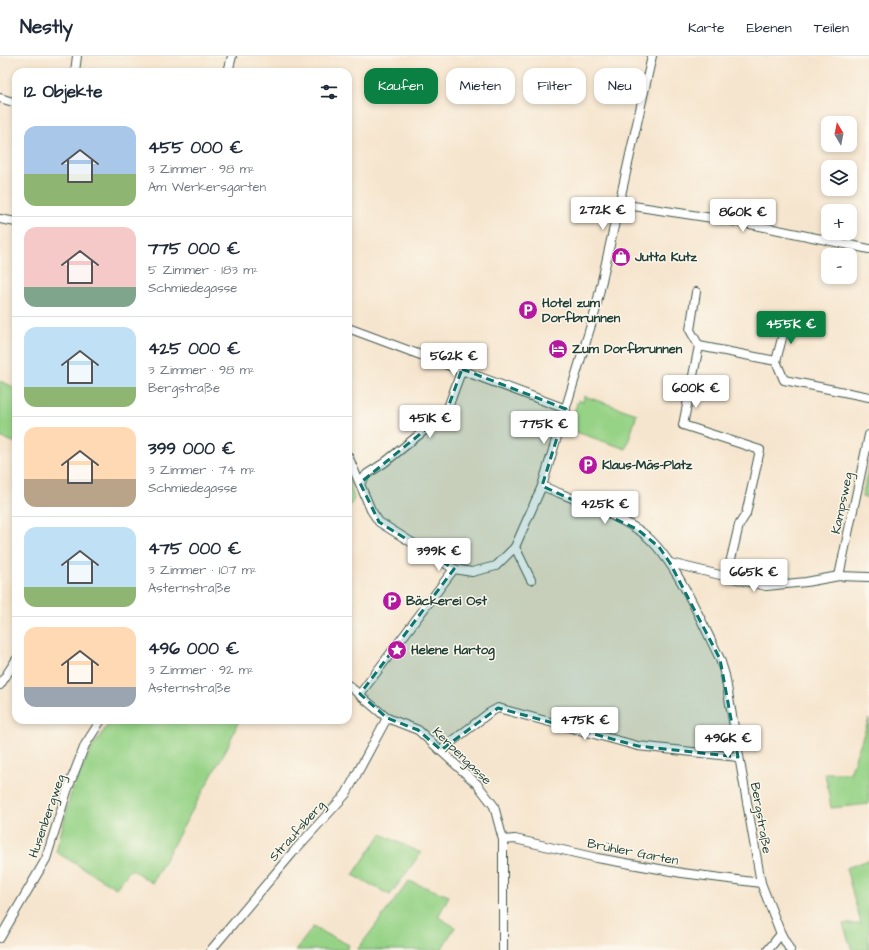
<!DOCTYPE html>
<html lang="de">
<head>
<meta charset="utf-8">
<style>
  body { margin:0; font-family:"Architects Daughter",sans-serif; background:#f6f6f7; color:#1f2937; height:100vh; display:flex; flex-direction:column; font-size:15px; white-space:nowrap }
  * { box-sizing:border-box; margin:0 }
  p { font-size:13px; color:#747a83 }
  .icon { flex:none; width:22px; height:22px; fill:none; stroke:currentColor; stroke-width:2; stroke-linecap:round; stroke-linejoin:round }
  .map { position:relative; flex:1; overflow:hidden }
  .details { position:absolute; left:12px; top:12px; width:340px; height:656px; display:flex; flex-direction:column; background:#fff; border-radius:12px; box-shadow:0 2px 6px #0003 }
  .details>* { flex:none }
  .banner { position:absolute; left:364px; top:12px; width:380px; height:36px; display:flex; gap:8px }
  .needle { width:26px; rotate:350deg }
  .fabs { position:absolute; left:821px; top:60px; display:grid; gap:8px }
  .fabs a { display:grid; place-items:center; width:36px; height:36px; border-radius:8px; background:#fff; box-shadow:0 2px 6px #0003; font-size:20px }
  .price { position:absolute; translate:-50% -34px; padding:0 9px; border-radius:4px; background:#fff; color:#222; font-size:13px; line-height:26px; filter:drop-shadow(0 1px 2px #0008) }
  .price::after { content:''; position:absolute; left:50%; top:24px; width:12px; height:9px; margin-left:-6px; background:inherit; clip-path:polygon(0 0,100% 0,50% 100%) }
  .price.on { background:#0b8043; color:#fff }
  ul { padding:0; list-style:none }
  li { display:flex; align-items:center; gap:12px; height:100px; padding:0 12px }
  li+li { border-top:1px solid #e0e1e3 }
  li span { display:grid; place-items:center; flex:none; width:112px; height:80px; border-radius:12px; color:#555 }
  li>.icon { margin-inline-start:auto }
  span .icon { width:48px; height:48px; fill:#fffc; stroke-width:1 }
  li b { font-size:17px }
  h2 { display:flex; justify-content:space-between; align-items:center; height:48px; padding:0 12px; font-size:17px }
  .chip { padding:0 14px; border-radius:12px; background:#fff; box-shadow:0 2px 6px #0003; font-size:14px; line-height:36px }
  .chip.on { background:#0b8043; color:#fff }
  header { display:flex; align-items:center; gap:24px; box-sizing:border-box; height:56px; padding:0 20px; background:#fff; border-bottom:1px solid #e0e1e3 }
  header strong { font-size:19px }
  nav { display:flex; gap:22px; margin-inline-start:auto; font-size:14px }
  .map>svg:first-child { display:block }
</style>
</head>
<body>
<header>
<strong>Nestly</strong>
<nav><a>Karte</a><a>Ebenen</a><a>Teilen</a></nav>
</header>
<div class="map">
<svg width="869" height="894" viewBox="0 0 869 894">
  <rect width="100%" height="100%" fill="#fbf7ec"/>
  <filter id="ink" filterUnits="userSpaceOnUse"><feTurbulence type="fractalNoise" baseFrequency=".025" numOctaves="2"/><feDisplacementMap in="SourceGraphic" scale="8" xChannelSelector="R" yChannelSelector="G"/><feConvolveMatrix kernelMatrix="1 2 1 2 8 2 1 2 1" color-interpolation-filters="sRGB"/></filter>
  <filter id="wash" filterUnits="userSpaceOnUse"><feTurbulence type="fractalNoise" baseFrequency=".012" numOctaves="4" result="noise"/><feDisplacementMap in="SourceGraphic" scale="16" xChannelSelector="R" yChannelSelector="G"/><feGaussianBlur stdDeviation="0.9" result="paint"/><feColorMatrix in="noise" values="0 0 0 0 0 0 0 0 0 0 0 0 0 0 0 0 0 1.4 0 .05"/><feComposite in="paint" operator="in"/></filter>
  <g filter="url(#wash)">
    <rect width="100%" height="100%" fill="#f6e5ce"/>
    <g fill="#97d387" stroke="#5b885e">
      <path d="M0,325L16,332V387L0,381Z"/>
      <path d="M584,340L637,358L626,393L573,375L575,368L571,366L578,344L583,346Z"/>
      <path d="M869,409V442L862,441Z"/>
      <path d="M348,418L354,443L348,453Z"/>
      <path d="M869,663V748L831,752L825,717H850Z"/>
      <path d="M111,664H239L228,690L152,827L131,813L116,832L56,796L71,737L92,692Z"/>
      <path d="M381,778L421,797L390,839L353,819Z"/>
      <path d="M869,804V894H852L843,868H861L846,812Z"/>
      <path d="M409,825L449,840L438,861L455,871L441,894H357Z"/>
      <path d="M313,871L349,889L346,894H296Z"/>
    </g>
  </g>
  <g filter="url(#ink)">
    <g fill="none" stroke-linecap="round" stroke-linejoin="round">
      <defs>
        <g id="street">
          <path d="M75,16L77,0"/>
          <path d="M228,16L232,0"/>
          <path d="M0,42L16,47"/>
          <path d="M620,148L745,167L869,193"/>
          <path d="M0,163L16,166"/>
          <path d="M696,236L690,274L699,290"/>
          <path d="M348,272L566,353"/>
          <path d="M776,305L786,267"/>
          <path d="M348,400L371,454L379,466L454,513"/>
          <path d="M360,427L367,418L384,407L446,357L462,313"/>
          <path d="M542,430C573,443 608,455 637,473C672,494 701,565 720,603L725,619L761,827L781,878L790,894"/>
          <path d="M515,491L531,524"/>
          <path d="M670,507L766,530L806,526L839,520L869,521"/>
          <path d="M727,520L739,469L746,458L760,394L683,369L699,290L776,305L784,324L869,341"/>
          <path d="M839,520L869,379"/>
          <path d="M0,629L16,604"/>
          <path d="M348,629L387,662L418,674L477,728L494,750L503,784V894"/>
          <path d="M360,638L454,513L472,516L496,510L515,491L542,430L595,256L652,0"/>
          <path d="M441,694L489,657L498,652L638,690L738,701"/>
          <path d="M503,784L515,783L597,802L682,817L761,827"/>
          <path d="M0,882L46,803L67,735L85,689L101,664"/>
          <path d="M211,894L295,794L346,738L387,662"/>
          <path d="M768,894L781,878"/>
        </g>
      </defs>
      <use href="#street" stroke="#3f564b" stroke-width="10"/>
      <use href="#street" stroke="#fff" stroke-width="8"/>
    </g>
  </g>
  <path fill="#0f766e" fill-opacity="0.2" stroke="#0f766e" stroke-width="3" stroke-dasharray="8 5" stroke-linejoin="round" d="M462,313L566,353L542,430L637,473L659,491L670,507L720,603L738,701L638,690L498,652L441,694L418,674L387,662L360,638L454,513L379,466L360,427L446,357Z"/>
  <defs>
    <symbol id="shop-disc" viewBox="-11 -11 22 22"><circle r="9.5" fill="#b5179e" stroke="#fbf7ec"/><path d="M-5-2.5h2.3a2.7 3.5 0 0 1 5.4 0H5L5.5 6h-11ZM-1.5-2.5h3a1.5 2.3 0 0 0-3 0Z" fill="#fff"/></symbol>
    <symbol id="parking-disc" viewBox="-11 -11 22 22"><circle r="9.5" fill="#b5179e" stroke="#fbf7ec"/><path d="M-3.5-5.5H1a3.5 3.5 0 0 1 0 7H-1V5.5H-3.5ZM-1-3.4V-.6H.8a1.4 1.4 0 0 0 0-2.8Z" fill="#fff"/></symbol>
    <symbol id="hotel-disc" viewBox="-11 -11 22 22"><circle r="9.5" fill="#b5179e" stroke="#fbf7ec"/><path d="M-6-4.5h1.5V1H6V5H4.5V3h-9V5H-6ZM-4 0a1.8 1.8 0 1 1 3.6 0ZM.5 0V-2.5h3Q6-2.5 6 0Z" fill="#fff"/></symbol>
    <symbol id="sight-disc" viewBox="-11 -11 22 22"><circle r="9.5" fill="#b5179e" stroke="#fbf7ec"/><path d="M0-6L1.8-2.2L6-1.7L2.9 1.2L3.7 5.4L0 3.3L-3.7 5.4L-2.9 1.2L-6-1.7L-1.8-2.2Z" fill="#fff"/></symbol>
  </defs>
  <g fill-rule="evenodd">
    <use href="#shop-disc" x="610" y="190" width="22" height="22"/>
    <use href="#parking-disc" x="517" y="243" width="22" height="22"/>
    <use href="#hotel-disc" x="547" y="282" width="22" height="22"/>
    <use href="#parking-disc" x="577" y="398" width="22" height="22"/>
    <use href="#parking-disc" x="381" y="534" width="22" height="22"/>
    <use href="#sight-disc" x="386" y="583" width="22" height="22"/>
  </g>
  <g text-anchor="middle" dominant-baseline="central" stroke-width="3" stroke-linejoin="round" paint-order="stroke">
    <g font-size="13" font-weight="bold" fill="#1f3d34" stroke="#fbf7ec" text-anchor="start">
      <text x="635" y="201">Jutta Kutz</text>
      <text x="542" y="247">Hotel zum<tspan x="542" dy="15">Dorfbrunnen</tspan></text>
      <text x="572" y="293">Zum Dorfbrunnen</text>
      <text x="602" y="409">Klaus-Mäs-Platz</text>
      <text x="406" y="545">Bäckerei Ost</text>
      <text x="411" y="594">Helene Hartog</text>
    </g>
    <g font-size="13" fill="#1f3d34" stroke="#fbf7ec">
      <text transform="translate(842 447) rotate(-78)">Kampsweg</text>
      <text transform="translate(462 700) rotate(44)">Kerpengasse</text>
      <text transform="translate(47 760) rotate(-71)">Husenbergweg</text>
      <text transform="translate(761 762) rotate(80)">Bergstraße</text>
      <text transform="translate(297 775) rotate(-48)">Straufsberg</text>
      <text transform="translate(633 796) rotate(11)">Brühler Garten</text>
    </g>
  </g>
</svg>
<div class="fabs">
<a><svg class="needle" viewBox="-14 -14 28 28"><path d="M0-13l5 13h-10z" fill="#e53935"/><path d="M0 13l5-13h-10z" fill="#747a83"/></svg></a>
<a><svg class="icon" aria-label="layers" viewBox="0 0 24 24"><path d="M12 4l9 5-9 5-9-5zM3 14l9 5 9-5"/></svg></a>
<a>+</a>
<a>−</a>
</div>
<b class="price" style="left:603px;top:175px">272K €</b>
<b class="price" style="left:743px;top:177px">860K €</b>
<b class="price on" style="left:791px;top:289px">455K €</b>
<b class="price" style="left:454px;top:321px">562K €</b>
<b class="price" style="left:696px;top:353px">600K €</b>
<b class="price" style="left:430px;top:383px">451K €</b>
<b class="price" style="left:544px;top:389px">775K €</b>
<b class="price" style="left:605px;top:469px">425K €</b>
<b class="price" style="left:439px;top:516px">399K €</b>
<b class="price" style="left:754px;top:537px">665K €</b>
<b class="price" style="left:585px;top:685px">475K €</b>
<b class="price" style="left:728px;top:703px">496K €</b>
<div class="banner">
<a class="chip on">Kaufen</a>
<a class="chip">Mieten</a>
<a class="chip">Filter</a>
<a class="chip">Neu</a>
</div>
<section class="details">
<h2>12 Objekte<svg class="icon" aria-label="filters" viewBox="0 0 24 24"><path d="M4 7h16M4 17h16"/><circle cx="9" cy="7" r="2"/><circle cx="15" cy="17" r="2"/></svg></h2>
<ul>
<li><span style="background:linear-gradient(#a9c7e8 60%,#8fb573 0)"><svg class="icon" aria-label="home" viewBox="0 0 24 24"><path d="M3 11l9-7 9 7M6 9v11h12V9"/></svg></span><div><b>455 000 €</b><p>3 Zimmer · 98 m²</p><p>Am Werkersgarten</p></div></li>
<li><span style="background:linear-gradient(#f6c9c9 75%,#7fa58c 0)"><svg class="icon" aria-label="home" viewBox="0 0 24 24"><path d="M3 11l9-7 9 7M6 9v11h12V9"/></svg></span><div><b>775 000 €</b><p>5 Zimmer · 183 m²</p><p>Schmiedegasse</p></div></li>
<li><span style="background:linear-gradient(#bfe0f5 75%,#8fb573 0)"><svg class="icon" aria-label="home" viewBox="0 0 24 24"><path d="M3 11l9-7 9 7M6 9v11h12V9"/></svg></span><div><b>425 000 €</b><p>3 Zimmer · 98 m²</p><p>Bergstraße</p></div></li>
<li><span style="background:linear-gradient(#ffd9b3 65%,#b9a48a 0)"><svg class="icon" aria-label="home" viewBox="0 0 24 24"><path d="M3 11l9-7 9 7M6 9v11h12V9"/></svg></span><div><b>399 000 €</b><p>3 Zimmer · 74 m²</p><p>Schmiedegasse</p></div></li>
<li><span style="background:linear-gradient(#bfe0f5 75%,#8fb573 0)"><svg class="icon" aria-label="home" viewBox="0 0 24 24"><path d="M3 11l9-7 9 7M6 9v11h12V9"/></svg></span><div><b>475 000 €</b><p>3 Zimmer · 107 m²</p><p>Asternstraße</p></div></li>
<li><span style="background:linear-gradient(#ffd9b3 75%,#9aa5b1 0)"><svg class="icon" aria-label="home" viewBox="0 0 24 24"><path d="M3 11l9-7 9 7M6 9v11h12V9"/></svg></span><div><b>496 000 €</b><p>3 Zimmer · 92 m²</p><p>Asternstraße</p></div></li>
</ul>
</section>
</div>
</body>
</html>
